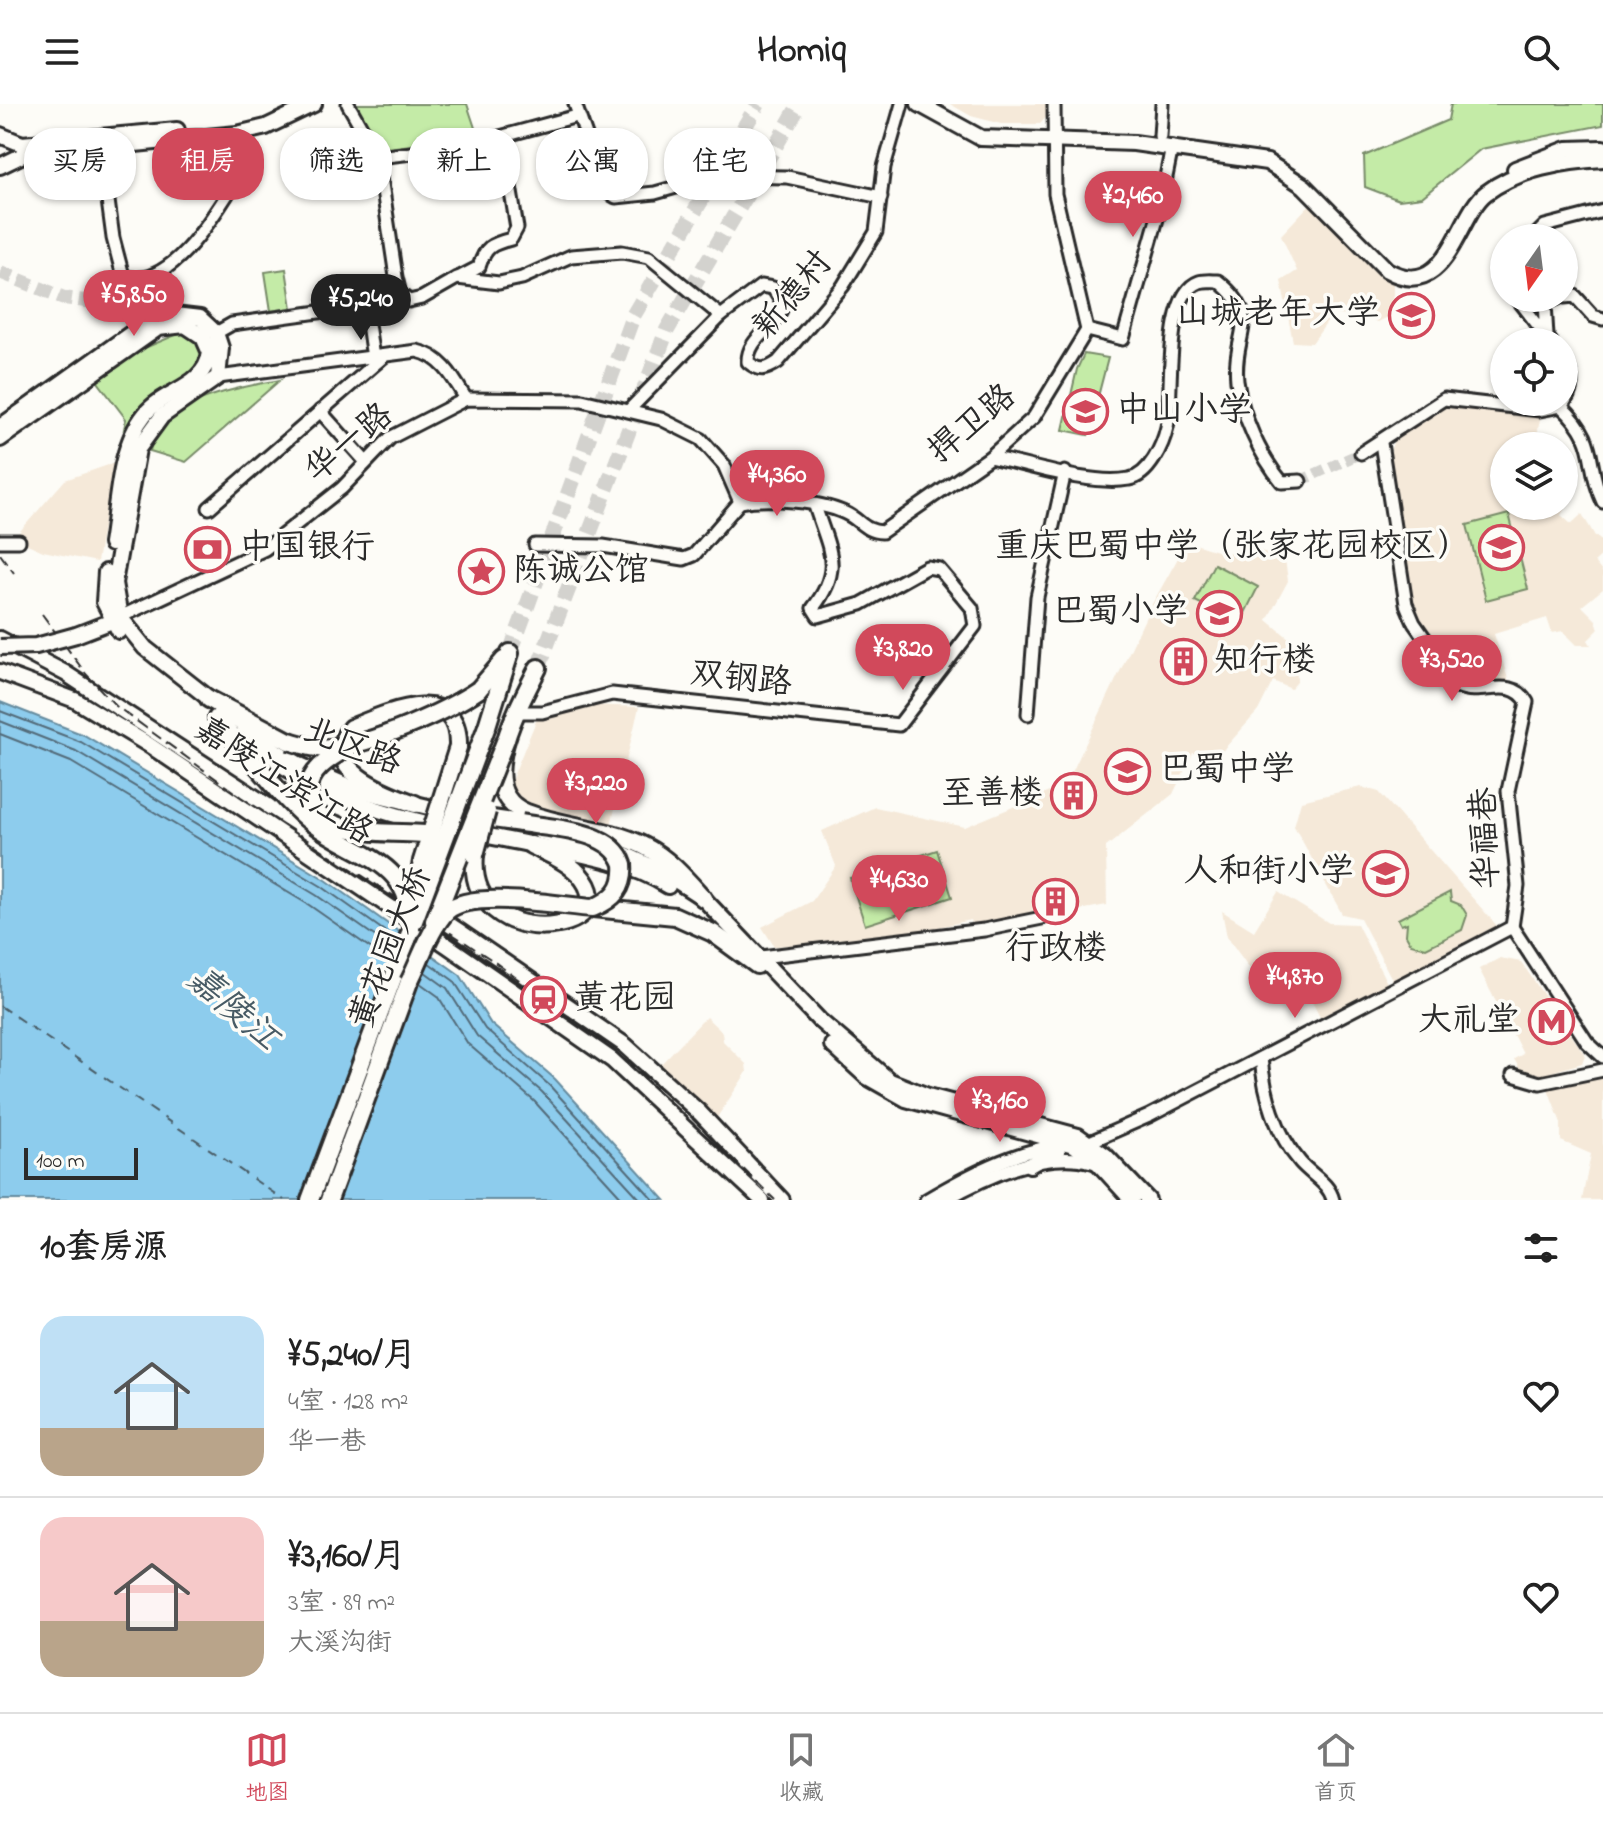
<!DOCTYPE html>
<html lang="zh">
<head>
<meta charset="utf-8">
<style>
  body { margin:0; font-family:"Indie Flower","LXGW WenKai TC",sans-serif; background:#f2f2f2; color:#222; height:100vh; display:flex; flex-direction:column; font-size:30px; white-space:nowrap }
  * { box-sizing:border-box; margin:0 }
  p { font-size:26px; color:#767676 }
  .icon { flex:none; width:44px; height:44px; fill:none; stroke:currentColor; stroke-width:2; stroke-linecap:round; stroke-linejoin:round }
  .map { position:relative; height:1096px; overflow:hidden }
  .panel { display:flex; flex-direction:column; background:#fff; flex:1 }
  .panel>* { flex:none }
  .guide { position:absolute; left:24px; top:24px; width:800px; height:72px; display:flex; gap:16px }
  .needle { width:52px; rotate:194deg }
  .buttons { position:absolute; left:1490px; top:120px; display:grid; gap:16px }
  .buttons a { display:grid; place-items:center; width:88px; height:88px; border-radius:50%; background:#fff; box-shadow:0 2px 6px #0004; font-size:40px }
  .scale { position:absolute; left:24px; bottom:20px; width:114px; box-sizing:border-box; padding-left:8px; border:4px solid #2b2b2b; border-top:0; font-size:22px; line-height:28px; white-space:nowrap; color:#2b2b2b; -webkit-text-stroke:6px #fdfcf7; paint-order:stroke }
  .price { position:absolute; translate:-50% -68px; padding:0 18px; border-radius:28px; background:#d1495b; color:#fff; font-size:26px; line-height:52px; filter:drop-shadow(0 2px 4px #0008) }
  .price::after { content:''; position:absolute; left:50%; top:48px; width:24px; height:18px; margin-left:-12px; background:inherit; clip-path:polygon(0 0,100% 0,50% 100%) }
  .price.selected { background:#222; color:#fff }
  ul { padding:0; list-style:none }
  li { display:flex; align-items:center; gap:24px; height:200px; padding:0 40px }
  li+li { border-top:2px solid #e0e0e0 }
  li span { display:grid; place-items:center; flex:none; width:224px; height:160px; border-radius:24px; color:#555 }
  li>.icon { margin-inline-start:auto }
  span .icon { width:96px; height:96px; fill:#fffc; stroke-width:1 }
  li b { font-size:34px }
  h2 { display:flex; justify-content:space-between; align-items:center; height:96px; padding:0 40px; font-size:34px }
  .pill { padding:0 28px; border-radius:32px; background:#fff; box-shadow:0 2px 6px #0004; font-size:28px; line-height:72px }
  .pill.selected { background:#d1495b; color:#fff }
  header { display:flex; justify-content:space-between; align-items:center; height:104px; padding:0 40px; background:#fff; font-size:36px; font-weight:800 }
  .tab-bar { display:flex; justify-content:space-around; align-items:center; height:112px; border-top:2px solid #e0e0e0; background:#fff; font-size:22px; color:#767676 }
  .tab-bar a { display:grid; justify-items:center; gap:4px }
  .tab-bar .selected { color:#d1495b }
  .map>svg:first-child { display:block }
</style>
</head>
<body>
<header><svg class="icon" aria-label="menu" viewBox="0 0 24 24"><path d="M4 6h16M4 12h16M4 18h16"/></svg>Homiq<svg class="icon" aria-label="search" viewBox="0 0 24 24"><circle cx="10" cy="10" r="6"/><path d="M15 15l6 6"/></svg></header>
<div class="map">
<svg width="1603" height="1096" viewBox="0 0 1603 1096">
  <rect width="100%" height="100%" fill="#fdfcf7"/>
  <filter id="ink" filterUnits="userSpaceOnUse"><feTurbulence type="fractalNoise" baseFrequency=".0125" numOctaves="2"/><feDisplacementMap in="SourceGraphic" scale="16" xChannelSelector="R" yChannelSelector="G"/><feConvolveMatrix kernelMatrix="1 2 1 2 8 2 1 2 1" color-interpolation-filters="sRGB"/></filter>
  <g filter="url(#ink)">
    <g fill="#f5e9d9">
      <path d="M950,0H1048L1049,10L1040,20H1001L971,12Z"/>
      <path d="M1311,99L1382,170L1393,177V210L1377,218L1360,209L1355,213L1333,210L1312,239L1293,238L1281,177L1297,167L1281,131Z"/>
      <path d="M1444,300L1541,310L1535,342H1504V402H1566L1561,411L1571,420L1582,410L1595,432L1603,438V450L1594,458L1603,469V485L1582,502L1596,516L1599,525L1588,536L1591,541H1577L1563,527L1552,529L1547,514L1494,530L1509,578L1473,581L1460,574L1443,554L1412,502L1407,485L1390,360L1391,344L1396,332Z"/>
      <path d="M114,359L97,458L43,447L14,434L65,376Z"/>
      <path d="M1192,439L1226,450L1243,441L1285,455L1288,477L1267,516L1296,540L1297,578L1291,585L1273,577L1258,607L1216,654L1193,649L1173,690L1106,743L1107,801L973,825L971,816L870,838L774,842L762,823L812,797L836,762L822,727L875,703L965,723L1066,681L1151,502L1182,447Z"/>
      <path d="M590,601L639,603L611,721L529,701L512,685L511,677L536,617L546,611Z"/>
      <path d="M1361,683L1379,688L1498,823L1394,879L1360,814L1342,810L1294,722L1301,697Z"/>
      <path d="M1278,788L1329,819L1357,820L1388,881L1321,915L1302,879L1271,859L1253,869L1227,833L1222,807L1254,827Z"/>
      <path d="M1500,854L1521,858L1585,951L1582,959L1535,973L1522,969L1514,955L1523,950L1479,865Z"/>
      <path d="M706,913L722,928L723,937L746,960L747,968L716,1015L659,962Z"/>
      <path d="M1603,974V1096H1582L1591,1050L1561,1037V1019L1548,985Z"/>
    </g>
    <g fill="#c4eba7" stroke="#788b69" stroke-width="2">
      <path d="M352,0H467L478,33L387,44L376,38Z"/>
      <path d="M1451,0H1603V21L1481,45L1422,93L1399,96L1365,83L1364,52L1448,16Z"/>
      <path d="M286,165L292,204L271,207L265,168Z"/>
      <path d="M178,225L197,233C217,273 176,273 152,292C140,301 136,317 124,325L126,315L95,274L144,240L147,243L178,230Z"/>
      <path d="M1084,250L1108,254L1088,331L1063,326L1077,265Z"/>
      <path d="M280,276L186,358L150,347C159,295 239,284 280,276Z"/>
      <path d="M1509,410L1528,485L1486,496L1467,421Z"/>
      <path d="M1214,460L1258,483L1240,519L1195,497Z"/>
      <path d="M937,746L952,793L865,821L850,774Z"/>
      <path d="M1450,788L1451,797L1461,801L1467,811L1462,826L1426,844L1411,840L1406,831L1407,819L1401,821L1398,815Z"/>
    </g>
    <path fill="#8dcced" stroke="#668c9f" stroke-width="2" d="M0,598L84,631L326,776L460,871L491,920L555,975L665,1096H0Z"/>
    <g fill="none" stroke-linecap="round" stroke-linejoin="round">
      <g stroke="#526b79" stroke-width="2">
        <path d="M0,607L81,638L321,782L397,836"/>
        <path d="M0,617L76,647L316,791L393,845"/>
        <path d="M0,630L71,658L309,801L389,857"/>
        <path d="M429,859L454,877L485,925L549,981L654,1096"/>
        <path d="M425,868L447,884L477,932L542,988L641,1096"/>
        <path d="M420,879L438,892L468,940L534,997L624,1096"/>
      </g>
      <path stroke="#485b65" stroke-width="2" stroke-dasharray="10 8" stroke-linecap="butt" d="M0,902L284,1096"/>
      <path stroke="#d3d2ce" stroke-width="11" stroke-dasharray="11 5.5" stroke-linecap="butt" d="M1300,377L1361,349"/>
      <path stroke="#d3d2ce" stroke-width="14" stroke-dasharray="14 7" stroke-linecap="butt" d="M0,168L64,194L139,205"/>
      <g stroke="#d3d2ce" stroke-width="16" stroke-dasharray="16 8" stroke-linecap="butt">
        <path d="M510,549L633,212L758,0"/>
        <path d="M538,564L667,226L800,0"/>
      </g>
      <defs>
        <g id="minor">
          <path d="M348,0L378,53L396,173L400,190L409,197L422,194L457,174L499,179L522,174L571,152L622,148L649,153L721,212"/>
          <path d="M575,0L590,43L593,73L602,85L616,93L655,89L715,72L787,73L881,93"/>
          <path d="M1160,32L1162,0"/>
          <path d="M101,44L113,134L123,172C170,190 218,105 238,73"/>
          <path d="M378,53L463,43L577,12"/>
          <path d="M1533,134L1545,122L1603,107"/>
          <path d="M458,174L479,163C485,143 491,140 511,135L517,124L502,34"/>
          <path d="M1564,193L1575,192L1593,212L1603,215"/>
          <path d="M1517,194L1551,238"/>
          <path d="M1087,226L1123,235L1159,108L1172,43"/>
          <path d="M216,229L232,220L362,202L366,206L373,254"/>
          <path d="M1547,232L1545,199L1558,194"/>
          <path d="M218,273L417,247C442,252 454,275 466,295"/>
          <path d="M1561,302C1601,340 1584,357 1603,398"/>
          <path d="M1561,302C1573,289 1575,271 1564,256"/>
          <path d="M630,305L721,212L761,182L773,184L783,200C778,223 747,233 748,258C760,268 766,266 778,258L843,182L876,128L884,63L902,0"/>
          <path d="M320,307L365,357"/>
          <path d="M1381,339L1406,500L1414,519L1459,583C1482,593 1511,571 1527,598L1508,687L1518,782L1512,823"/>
          <path d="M1361,349L1444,295L1540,306L1561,302"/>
          <path d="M990,353C1029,361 1091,382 1129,375C1149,372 1163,341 1167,323C1174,294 1162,191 1199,178C1205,176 1212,177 1218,177C1264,214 1232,229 1237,277C1242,312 1260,352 1282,378L1300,377"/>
          <path d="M740,398C768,393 819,397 845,409C861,416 863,427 882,428L990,353L1034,313L1087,226L1055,90L1054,0"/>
          <path d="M209,404L383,253"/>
          <path d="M0,437H19"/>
          <path d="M535,441L603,442L684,455L694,451L740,398"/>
          <path d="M120,513L265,445L342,384L390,334L466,295L582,296L661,315L701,335L724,361L740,398"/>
          <path d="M516,608H542L612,590L899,621L975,522L972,504L939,465L927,463L861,500L818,512L813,504C844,464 829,446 815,402"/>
          <path d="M1028,610L1037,493L1065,368"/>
          <path d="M1512,823L1587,938L1603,953"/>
          <path d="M761,853L984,826L1042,814"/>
          <path d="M1261,954C1264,989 1276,1030 1300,1058C1311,1071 1329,1079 1333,1096"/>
          <path d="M1513,971L1540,979L1603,966"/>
          <path d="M1085,1040L1149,1012L1512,823"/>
          <path d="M926,1096C967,1072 1013,1047 1060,1041"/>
          <path d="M945,1096C985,1073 1046,1045 1092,1058"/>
        </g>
        <g id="major">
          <path d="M919,0L981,34L1134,39L1267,58L1304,82L1387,166C1447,200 1457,111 1486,89C1517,65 1566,57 1603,55"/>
          <path d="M0,31L22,40L177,26"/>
          <path d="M0,62L23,51L237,30L266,23L314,0"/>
          <path d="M1515,65L1567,45L1603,44"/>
          <path d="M139,205L162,210"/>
          <path d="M0,323L150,216L166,210L200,214L216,229L221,244L218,273L162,312L138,345L114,479L120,513L145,544L276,647L302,662L354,685L465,712"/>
          <path d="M0,335L158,224L185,221L203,233L210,249C204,284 165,285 145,310C118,343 118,399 111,440"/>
          <path d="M106,468L104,498L119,527"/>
          <path d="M76,531L120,514"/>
          <path d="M0,535L65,569L459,827L625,941L700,1009L782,1096"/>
          <path d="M0,568L75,596L149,641L448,842L612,956L762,1096"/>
          <path d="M260,646C342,708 436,722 535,741C580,750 628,757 668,782"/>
          <path d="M540,728L616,746L663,768L703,794L819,916L890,977L928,992L1078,1032L1106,1052L1148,1096"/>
          <path d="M832,941L867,973L906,995L1074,1041L1099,1060L1132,1096"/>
          <path d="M1030,1061L1058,1045L1061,1034L1056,1028"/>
        </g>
        <g id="highway">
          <path d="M538,564C521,598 469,688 527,709C565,724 607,723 644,742C668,754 685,774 703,794"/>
          <path d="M478,586L504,556"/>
          <path d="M209,595L289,637"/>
          <path d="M217,614L243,646"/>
          <path d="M487,622L510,549"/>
          <path d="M415,700C387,690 316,665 351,624C385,610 460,575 458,643"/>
          <path d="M464,711L521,719"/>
          <path d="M475,751C465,853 634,831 579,770C566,756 547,749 531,741"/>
          <path d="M593,804L675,812L713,829L757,861"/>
          <path d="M310,1096L411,826"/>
          <path d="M329,1096L409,878"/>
        </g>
      </defs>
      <use href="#minor" stroke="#2b2b2b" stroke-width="17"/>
      <use href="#major" stroke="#2b2b2b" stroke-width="20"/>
      <use href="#highway" stroke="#2b2b2b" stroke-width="22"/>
      <use href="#minor" stroke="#fdfcf7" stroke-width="11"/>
      <use href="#major" stroke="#fdfcf7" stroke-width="14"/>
      <use href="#highway" stroke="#fdfcf7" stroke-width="16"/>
      <g stroke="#2b2b2b" stroke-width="2" stroke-dasharray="12 6" stroke-linecap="butt">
        <path d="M0,450L14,469"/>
        <path d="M42,510L86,570L116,602L241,693L489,854L600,935L671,994L775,1096"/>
      </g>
      <defs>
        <path id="major-bridge" d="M0,543L36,542L76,531"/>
        <g id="highway-bridge">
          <path d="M289,637C303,641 317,646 332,644C371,641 445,608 478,586"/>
          <path d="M354,640C335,651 304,666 309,693C318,735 392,727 424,730"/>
          <path d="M243,646C265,669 287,700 312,719C359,755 412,755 411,826"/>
          <path d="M475,751L487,707"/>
          <path d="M417,789L422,757L458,643"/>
          <path d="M414,817L487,622"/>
          <path d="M434,817L506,635"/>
          <path d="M409,878C420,857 430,824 447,807C472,785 560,802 593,804C614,795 625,784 623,760C611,725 553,725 521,719"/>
        </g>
      </defs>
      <use href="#major-bridge" stroke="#2b2b2b" stroke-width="20" stroke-linecap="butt"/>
      <use href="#highway-bridge" stroke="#2b2b2b" stroke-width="22" stroke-linecap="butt"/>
      <use href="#major-bridge" stroke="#fdfcf7" stroke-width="14"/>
      <use href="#highway-bridge" stroke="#fdfcf7" stroke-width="16"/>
    </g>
  </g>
  <defs>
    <symbol id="university-ring" viewBox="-11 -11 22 22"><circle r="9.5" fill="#fdfcf7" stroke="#d1495b" stroke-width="1.5"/><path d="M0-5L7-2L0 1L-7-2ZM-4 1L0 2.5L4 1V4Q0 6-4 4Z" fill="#d1495b"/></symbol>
    <symbol id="school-ring" viewBox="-11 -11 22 22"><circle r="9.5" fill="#fdfcf7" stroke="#d1495b" stroke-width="1.5"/><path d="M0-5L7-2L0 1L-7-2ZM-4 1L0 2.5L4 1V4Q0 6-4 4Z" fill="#d1495b"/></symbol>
    <symbol id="bank-ring" viewBox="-11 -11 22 22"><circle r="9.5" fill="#fdfcf7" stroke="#d1495b" stroke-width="1.5"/><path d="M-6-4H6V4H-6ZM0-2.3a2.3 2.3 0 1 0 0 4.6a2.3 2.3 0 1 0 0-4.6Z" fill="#d1495b"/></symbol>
    <symbol id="sight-ring" viewBox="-11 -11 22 22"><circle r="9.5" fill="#fdfcf7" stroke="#d1495b" stroke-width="1.5"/><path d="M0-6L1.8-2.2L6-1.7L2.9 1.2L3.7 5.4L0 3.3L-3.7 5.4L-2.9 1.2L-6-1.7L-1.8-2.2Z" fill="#d1495b"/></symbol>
    <symbol id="building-ring" viewBox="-11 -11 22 22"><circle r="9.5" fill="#fdfcf7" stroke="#d1495b" stroke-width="1.5"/><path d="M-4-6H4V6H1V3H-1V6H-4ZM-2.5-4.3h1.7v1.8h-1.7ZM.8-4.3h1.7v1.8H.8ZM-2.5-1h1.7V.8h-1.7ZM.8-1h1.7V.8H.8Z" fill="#d1495b"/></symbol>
    <symbol id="station-ring" viewBox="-11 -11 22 22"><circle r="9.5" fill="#fdfcf7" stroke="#d1495b" stroke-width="1.5"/><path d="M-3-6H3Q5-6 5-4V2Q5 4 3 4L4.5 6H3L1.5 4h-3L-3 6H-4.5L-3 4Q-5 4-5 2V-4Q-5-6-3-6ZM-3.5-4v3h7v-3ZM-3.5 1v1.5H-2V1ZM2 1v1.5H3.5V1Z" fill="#d1495b"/></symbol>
    <symbol id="metro-ring" viewBox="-11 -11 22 22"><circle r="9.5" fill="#fdfcf7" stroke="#d1495b" stroke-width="1.5"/><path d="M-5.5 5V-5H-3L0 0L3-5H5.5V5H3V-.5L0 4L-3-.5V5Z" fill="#d1495b"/></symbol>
  </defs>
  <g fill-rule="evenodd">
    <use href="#university-ring" x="1386" y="186" width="51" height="51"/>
    <use href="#school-ring" x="1060" y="282" width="51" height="51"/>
    <use href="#school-ring" x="1476" y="418" width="51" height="51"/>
    <use href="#bank-ring" x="182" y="420" width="51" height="51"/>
    <use href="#sight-ring" x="456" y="442" width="51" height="51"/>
    <use href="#school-ring" x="1194" y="484" width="51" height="51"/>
    <use href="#building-ring" x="1158" y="532" width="51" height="51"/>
    <use href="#school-ring" x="1102" y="642" width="51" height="51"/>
    <use href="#building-ring" x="1048" y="666" width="51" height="51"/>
    <use href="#school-ring" x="1360" y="744" width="51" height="51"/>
    <use href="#building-ring" x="1030" y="772" width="51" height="51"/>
    <use href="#station-ring" x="518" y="870" width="51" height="51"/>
    <use href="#metro-ring" x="1526" y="892" width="51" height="51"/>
  </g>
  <g text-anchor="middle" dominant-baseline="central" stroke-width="7" stroke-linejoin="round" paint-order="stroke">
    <g font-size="34" fill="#2b2b2b" stroke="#fdfcf7">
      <text transform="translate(794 192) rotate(-50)">新德村</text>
      <text transform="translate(973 321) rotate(-40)">捍卫路</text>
      <text transform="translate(350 340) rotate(-40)">华一路</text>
      <text transform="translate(741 576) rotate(6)">双钢路</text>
      <text transform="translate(352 644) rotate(21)">北区路</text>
      <text transform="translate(283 678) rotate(33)">嘉陵江滨江路</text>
      <text transform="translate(1487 734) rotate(-92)">华福巷</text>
      <text transform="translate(392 844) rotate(-69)">黄花园大桥</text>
    </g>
    <g font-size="34" fill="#2b2b2b" stroke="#fdfcf7" text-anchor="end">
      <text x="1380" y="211">山城老年大学</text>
      <text x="1116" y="308" text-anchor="start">中山小学</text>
      <text x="1471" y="444">重庆巴蜀中学（张家花园校区）</text>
      <text x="239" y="445" text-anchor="start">中国银行</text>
      <text x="513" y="468" text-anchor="start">陈诚公馆</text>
      <text x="1188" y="509">巴蜀小学</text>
      <text x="1214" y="558" text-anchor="start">知行楼</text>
      <text x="1159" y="667" text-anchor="start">巴蜀中学</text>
      <text x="1043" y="691">至善楼</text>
      <text x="1354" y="769">人和街小学</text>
      <text x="1056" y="846" text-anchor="middle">行政楼</text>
      <text x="574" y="896" text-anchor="start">黄花园</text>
      <text x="1520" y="918">大礼堂</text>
    </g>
    <g font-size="36" font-style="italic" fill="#485b65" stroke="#fdfcf7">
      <text transform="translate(232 906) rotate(41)">嘉陵江</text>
    </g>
  </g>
</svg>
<div class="buttons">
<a><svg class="needle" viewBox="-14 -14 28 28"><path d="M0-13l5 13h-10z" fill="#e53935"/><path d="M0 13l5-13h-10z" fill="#767676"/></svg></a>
<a><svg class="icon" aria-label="locate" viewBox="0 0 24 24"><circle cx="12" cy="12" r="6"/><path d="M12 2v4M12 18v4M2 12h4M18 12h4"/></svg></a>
<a><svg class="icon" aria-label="layers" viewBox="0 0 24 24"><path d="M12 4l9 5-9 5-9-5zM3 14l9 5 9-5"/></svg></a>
</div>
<div class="scale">100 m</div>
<b class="price" style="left:1133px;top:135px">¥2,460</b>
<b class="price" style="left:134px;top:234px">¥5,850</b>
<b class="price selected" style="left:361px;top:238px">¥5,240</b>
<b class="price" style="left:777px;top:414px">¥4,360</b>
<b class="price" style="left:903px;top:588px">¥3,820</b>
<b class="price" style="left:1452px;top:599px">¥3,520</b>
<b class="price" style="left:596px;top:722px">¥3,220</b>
<b class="price" style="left:899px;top:819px">¥4,630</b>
<b class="price" style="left:1295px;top:916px">¥4,870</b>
<b class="price" style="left:1000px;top:1040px">¥3,160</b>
<div class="guide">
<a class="pill">买房</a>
<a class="pill selected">租房</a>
<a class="pill">筛选</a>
<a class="pill">新上</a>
<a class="pill">公寓</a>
<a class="pill">住宅</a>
</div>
</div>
<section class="panel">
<h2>10套房源<svg class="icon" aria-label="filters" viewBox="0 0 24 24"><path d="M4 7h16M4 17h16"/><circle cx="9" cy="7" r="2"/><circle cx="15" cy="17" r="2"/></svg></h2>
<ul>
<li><span style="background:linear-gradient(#bfe0f5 70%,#b9a48a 0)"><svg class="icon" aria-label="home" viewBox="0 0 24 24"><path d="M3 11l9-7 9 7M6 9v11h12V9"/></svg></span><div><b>¥5,240/月</b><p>4室 · 128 m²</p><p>华一巷</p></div><svg class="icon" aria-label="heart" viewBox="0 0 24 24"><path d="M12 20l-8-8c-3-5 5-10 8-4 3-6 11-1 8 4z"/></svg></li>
<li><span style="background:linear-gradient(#f6c9c9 65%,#b9a48a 0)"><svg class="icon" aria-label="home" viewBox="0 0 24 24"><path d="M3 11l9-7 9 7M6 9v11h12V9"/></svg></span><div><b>¥3,160/月</b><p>3室 · 89 m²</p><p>大溪沟街</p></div><svg class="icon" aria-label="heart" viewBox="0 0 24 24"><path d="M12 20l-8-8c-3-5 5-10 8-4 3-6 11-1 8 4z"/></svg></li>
</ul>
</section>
<nav class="tab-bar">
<a class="selected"><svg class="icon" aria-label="map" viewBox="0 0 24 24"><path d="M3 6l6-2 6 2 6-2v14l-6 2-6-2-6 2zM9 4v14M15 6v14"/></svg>地图</a>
<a><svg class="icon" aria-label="saved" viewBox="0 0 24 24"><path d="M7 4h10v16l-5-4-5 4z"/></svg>收藏</a>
<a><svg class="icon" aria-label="home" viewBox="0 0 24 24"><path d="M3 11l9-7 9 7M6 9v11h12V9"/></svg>首页</a>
</nav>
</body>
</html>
